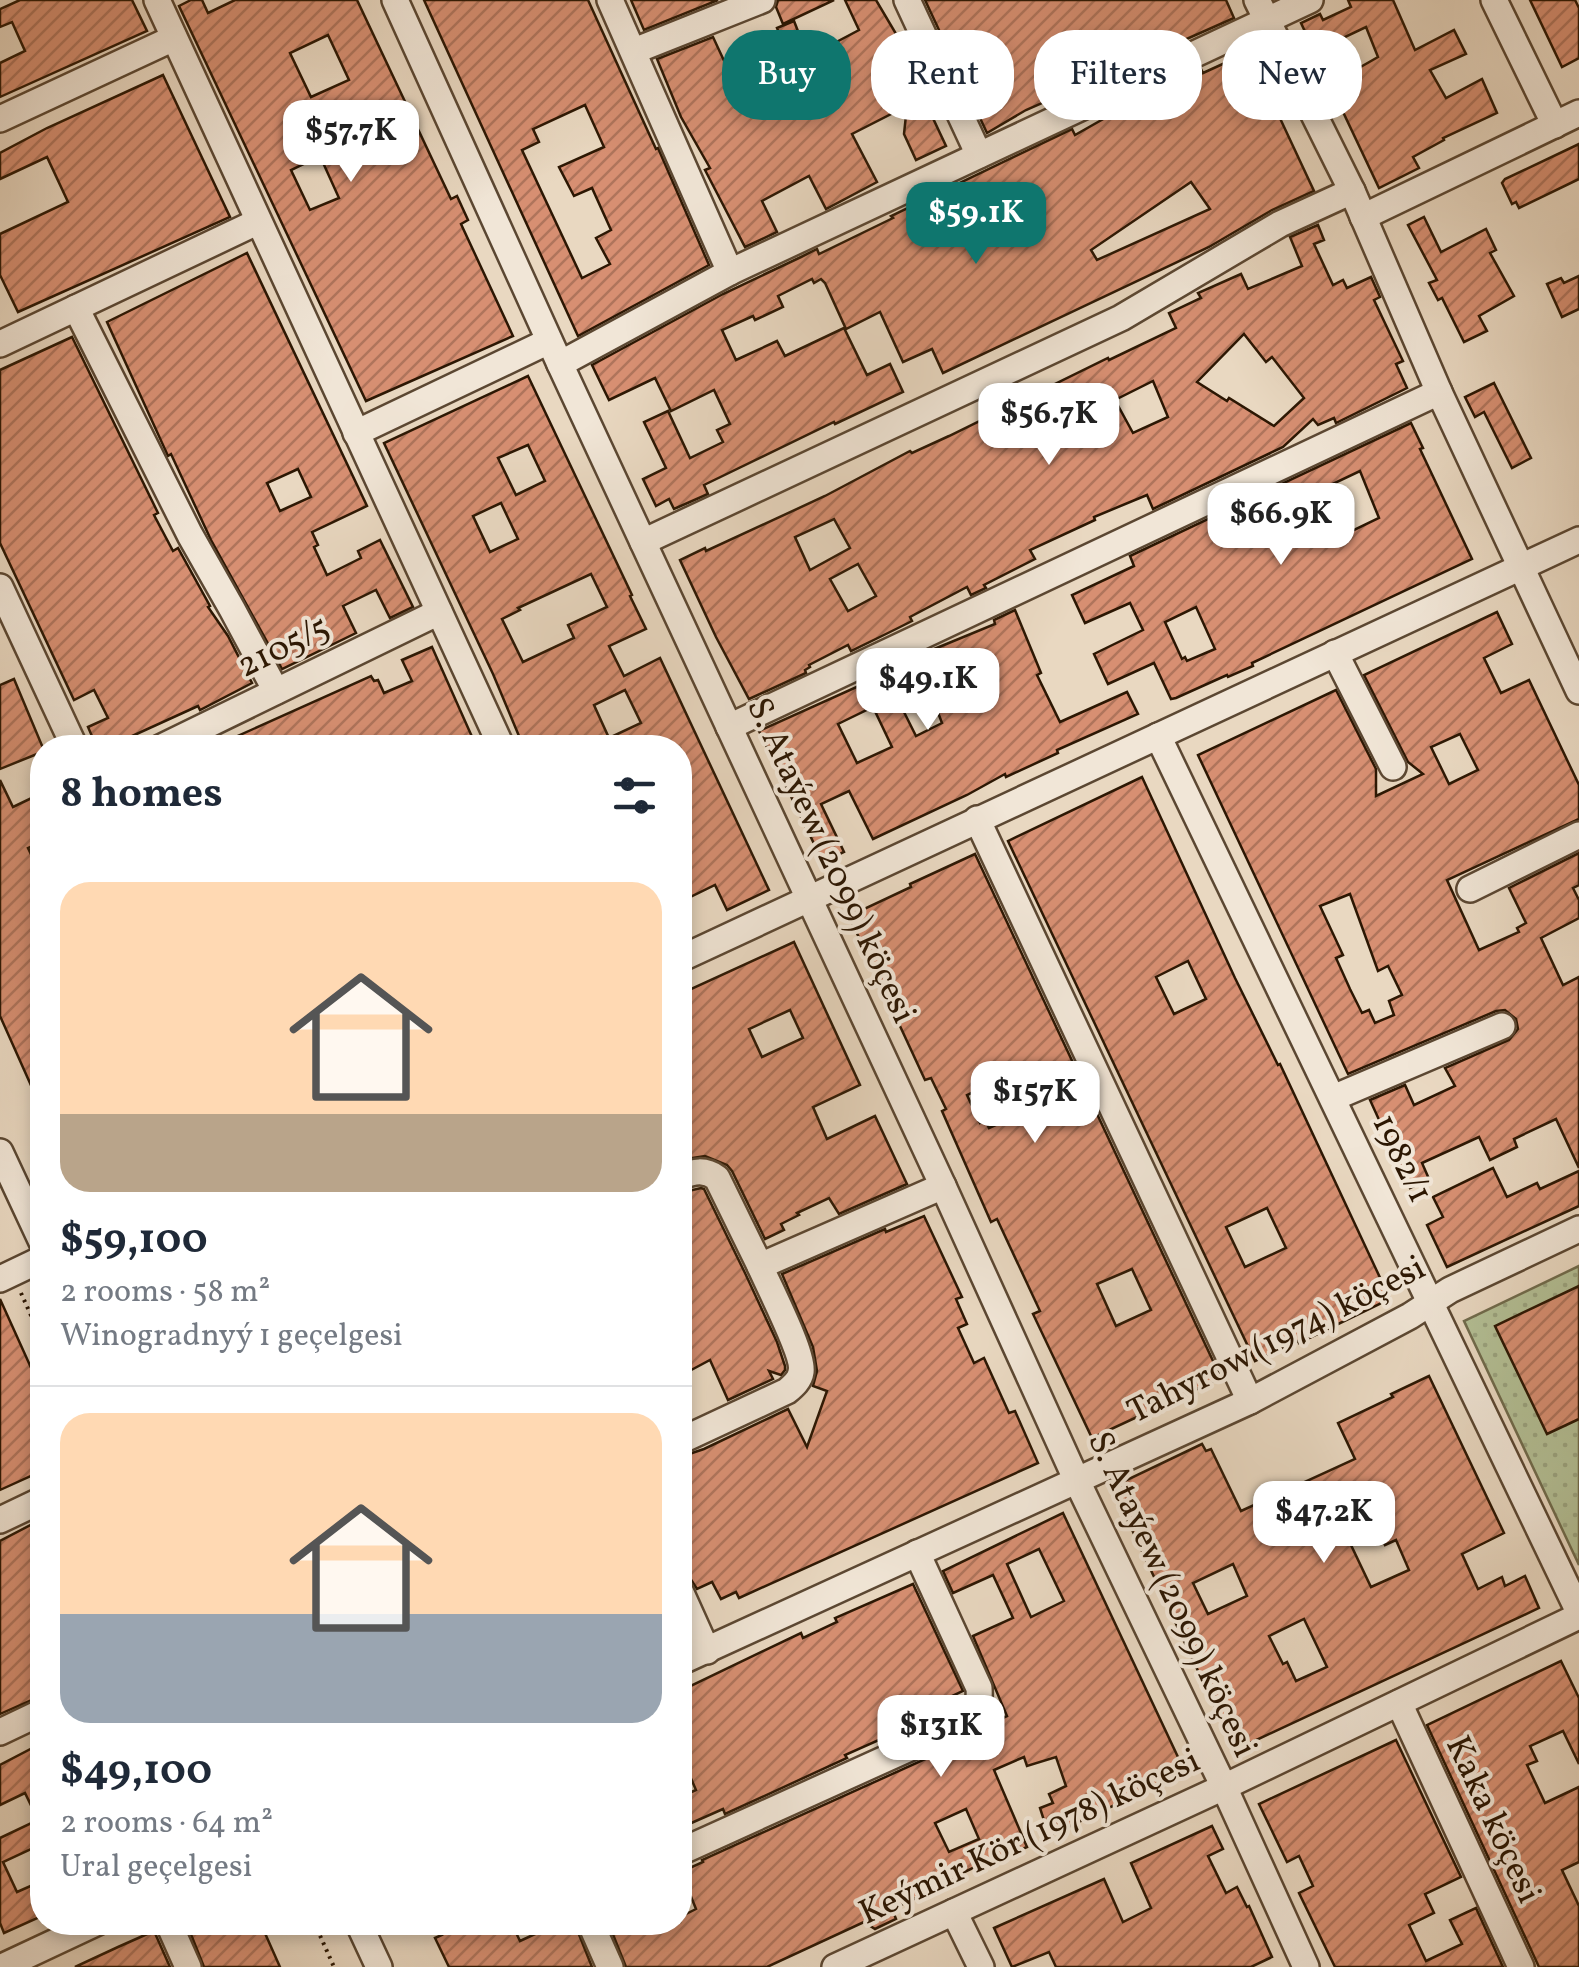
<!DOCTYPE html>
<html lang="en">
<head>
<meta charset="utf-8">
<style>
  body { margin:0; font-family:Vollkorn,serif; background:#f6f6f7; color:#1f2937; height:100vh; display:flex; flex-direction:column; font-size:38px; white-space:nowrap }
  * { box-sizing:border-box; margin:0 }
  p { font-size:32px; color:#747a83 }
  .icon { flex:none; width:55px; height:55px; fill:none; stroke:currentColor; stroke-width:2; stroke-linecap:round; stroke-linejoin:round }
  .map { position:relative; flex:1; overflow:hidden }
  .details { position:absolute; left:30px; top:735px; width:662px; height:1200px; display:flex; flex-direction:column; background:#fff; border-radius:40px; box-shadow:0 5px 15px #0003 }
  .details>* { flex:none }
  .banner { position:absolute; left:722px; top:30px; width:705px; height:90px; display:flex; gap:20px }
  .price { position:absolute; translate:-50% -85px; padding:0 22px; border-radius:20px; background:#fff; color:#222; font-size:32px; line-height:65px; filter:drop-shadow(0 2px 5px #0008) }
  .price::after { content:''; position:absolute; left:50%; top:60px; width:30px; height:22px; margin-left:-15px; background:inherit; clip-path:polygon(0 0,100% 0,50% 100%) }
  .price.selected { background:#0f766e; color:#fff }
  ul { padding:0; list-style:none }
  li { display:grid; align-content:center; gap:20px; height:530px; padding:0 30px }
  li+li { border-top:2px solid #e0e1e3 }
  li span { display:grid; place-items:center; height:310px; border-radius:30px; color:#555 }
  li>.icon { margin-inline-start:auto }
  span .icon { width:180px; height:180px; fill:#fffc; stroke-width:1 }
  li b { font-size:42px }
  h2 { display:flex; justify-content:space-between; align-items:center; height:120px; padding:0 30px; font-size:42px }
  .tag { padding:0 35px; border-radius:40px; background:#fff; box-shadow:0 5px 15px #0003; font-size:35px; line-height:90px }
  .tag.selected { background:#0f766e; color:#fff }
  .map>svg:first-child { display:block }
</style>
</head>
<body>
<div class="map">
<svg width="1579" height="1967" viewBox="0 0 1579 1967">
  <defs>
    <pattern id="grass-dots" width="8" height="8" patternUnits="userSpaceOnUse" patternTransform="scale(2.5)"><rect width="8" height="8" fill="#b3bf95"/><path d="M2 2h.1M6 6h.1" fill="none" stroke="#9aa37f" stroke-width="1.8" stroke-linecap="round"/></pattern>
    <pattern id="building-hatch" width="6" height="6" patternUnits="userSpaceOnUse" patternTransform="scale(2.5)"><rect width="6" height="6" fill="#d78f72"/><path d="M-1 1l2-2M0 6l6-6M5 7l2-2" fill="none" stroke="#af745b"/></pattern>
  </defs>
  <rect width="100%" height="100%" fill="#e9d8c1"/>
  <filter id="stains"><feTurbulence type="fractalNoise" baseFrequency=".002" numOctaves="4"/><feColorMatrix values="0 0 0 0 .2 0 0 0 0 .09 0 0 0 0 .02 0 0 0 .5 -.17"/></filter>
  <radialGradient id="worn" r=".72"><stop offset=".6" stop-color="#630" stop-opacity="0"/><stop offset="1" stop-color="#630" stop-opacity=".3"/></radialGradient>
  <path fill="url(#grass-dots)" stroke="#706b4c" stroke-width="2.5" d="M1579,1266V1565L1464,1321Z"/>
  <g fill="url(#building-hatch)" stroke="#2c1703" stroke-width="2.5" fill-rule="evenodd">
    <path d="M20,0H132L147,31L0,97V63L25,51L12,22L0,27V9Z"/>
    <path d="M191,0H202L208,13L235,0H357L451,199L457,196L468,220L461,224L513,336L366,401L179,6ZM328,35L349,80L311,97L290,53ZM320,156L339,198L310,210L291,170Z"/>
    <path d="M424,0H588L656,149L658,148L709,265L578,336ZM585,105L604,147L559,167L574,196L592,188L611,230L596,238L610,264L582,278L522,150L539,142L533,129Z"/>
    <path d="M631,0H718L644,30Z"/>
    <path d="M778,0H834L783,24L776,7Z"/>
    <path d="M845,0H876L931,93L923,97L946,146L916,160L904,134L907,106L852,134L877,182L826,209L809,176L762,201L777,232L745,247L705,170L710,168L681,117L657,59L713,37L739,93L792,65L777,28L794,21L808,57L859,30Z"/>
    <path d="M925,0H1226L1234,18L1026,110L987,133Z"/>
    <path d="M1348,0H1393L1415,50L1454,30L1466,54L1430,70L1446,98L1482,79L1497,113L1443,138L1444,140L1413,157L1419,168L1379,188L1301,23L1320,14L1323,20L1351,7ZM1366,27L1378,57L1343,77L1328,45Z"/>
    <path d="M1530,0H1575L1579,8V58L1562,67Z"/>
    <path d="M1249,52L1314,191L1272,210L1209,247L943,373L932,349L903,362L880,312L846,329L825,283L821,279L814,283L812,279L778,296L783,307L755,320L753,316L722,330L736,360L777,341L785,356L844,328L867,375L890,364L903,392L835,424L834,422L704,485L708,494L674,509L669,499L656,506L643,479L666,468L644,422L668,411L690,458L723,442L717,430L730,424L714,390L671,411L655,378L609,400L592,365L723,294L801,257L817,249L819,254L893,218L891,216L1072,129L1075,135L1142,97L1178,80L1201,69L1203,73ZM1191,182L1210,209L1097,260L1091,250Z"/>
    <path d="M163,75L230,217L18,312L0,275V234L68,202L47,157L0,179V153L47,128Z"/>
    <path d="M1579,144V179L1519,208L1516,202L1512,204L1502,183L1505,179Z"/>
    <path d="M1424,217L1441,252L1486,229L1496,250L1490,253L1514,296L1479,316L1487,331L1464,342L1442,298L1438,300L1429,283L1437,280L1408,225Z"/>
    <path d="M1318,225L1324,240L1314,244L1333,285L1343,280L1347,288L1371,277L1380,297L1374,300L1403,361L1396,364L1407,388L1336,423L1334,418L1318,425L1313,419L1283,447L1153,509L1147,495L1094,517L1095,520L1030,550L1035,559L984,585L986,588L971,595L967,587L910,617L912,621L888,633L851,651L848,645L809,665L810,667L805,670L806,673L749,699L716,637L680,560L705,548L706,551L825,496L910,451L912,453L949,436L1108,358L1109,360L1176,328L1169,313L1201,298L1198,293L1241,274L1248,289L1302,266L1290,237ZM1244,334L1266,362L1272,357L1304,398L1274,426L1229,398L1227,401L1197,382ZM1153,381L1168,417L1133,433L1115,400ZM834,519L850,548L810,570L795,537ZM858,564L876,596L848,611L830,579Z"/>
    <path d="M247,253L367,506L312,532L318,545L314,547L327,575L361,558L358,551L380,540L413,607L390,618L376,590L343,606L356,633L282,669L211,540L171,454L168,456L107,322ZM298,469L311,497L280,511L267,483Z"/>
    <path d="M1579,276V309L1562,317L1547,284L1561,278L1564,283Z"/>
    <path d="M72,337L158,513L154,515L173,551L178,548L210,606L208,607L228,636L252,683L200,710L198,706L106,748H97L88,727L108,718L94,690L74,700L0,543V370Z"/>
    <path d="M528,376L632,595L630,596L646,629L609,646L624,676L660,658L769,890L727,910L715,885L680,902V748H524L493,674L384,443ZM528,445L545,481L516,495L498,458ZM501,503L518,539L490,552L473,516ZM591,574L607,607L568,625L574,638L523,662L502,619L520,610L518,608ZM625,690L641,723L609,738L594,705Z"/>
    <path d="M1494,383L1531,458L1512,468L1484,412L1475,417L1465,397Z"/>
    <path d="M1411,423L1423,448L1420,449L1472,559L1252,663L1253,666L1228,677L1227,675L1176,698L1171,699L1154,663L1108,684L1094,654L1143,630L1130,603L1085,623L1072,595L1134,566L1130,556L1246,501L1266,544L1298,527L1277,486ZM1360,471L1379,518L1325,544L1303,498ZM1196,607L1215,649L1187,661L1185,657L1182,659L1165,622Z"/>
    <path d="M1015,610L1041,673L1037,675L1060,722L1127,692L1138,714L1057,750L1058,753L1006,777L1005,774L967,795L873,839L849,791L821,804L844,852L823,862L759,731L901,667L900,664L927,652L995,624L994,620ZM930,692L942,723L916,736L900,704ZM873,707L892,747L857,763L838,724Z"/>
    <path d="M1497,612L1512,644L1484,658L1501,693L1529,680L1579,785V819L1447,880L1479,950L1519,932L1517,928L1526,923L1509,888L1579,853V885L1573,888L1579,900V918L1541,938L1563,985L1579,977V1168L1556,1119L1514,1139L1517,1147L1490,1160L1479,1137L1422,1163L1429,1179L1410,1188L1370,1100L1405,1085L1414,1105L1455,1086L1445,1068L1509,1040L1518,1029L1516,1019L1505,1010L1496,1011L1348,1074L1198,755L1336,690L1376,769V796L1423,774L1408,762L1364,675ZM1460,734L1478,770L1449,784L1431,747ZM1350,894L1378,971L1388,966L1402,995L1389,1001L1394,1015L1375,1023L1369,1010L1362,1013L1350,989L1336,958L1343,955L1320,906Z"/>
    <path d="M432,647L477,748H211L371,676L374,681L378,680L384,693L412,681L402,660Z"/>
    <path d="M14,679L43,748L42,752L0,769V685Z"/>
    <path d="M1142,777L1235,978L1278,1065L1280,1064L1390,1299L1299,1343L1298,1341L1255,1361L1008,841ZM1188,961L1206,999L1174,1014L1156,977ZM1267,1208L1286,1248L1245,1267L1226,1227Z"/>
    <path d="M0,780L13,807L42,793V830L36,833L41,842L28,848L42,877V1110L0,1016Z"/>
    <path d="M975,854L1221,1378L1092,1438L1033,1314L1040,1311L997,1219L991,1222L942,1111L946,1109L931,1078L925,1080L849,916L911,887L910,884ZM1001,1079L1018,1115L989,1128L985,1120L980,1123L967,1095ZM1132,1269L1151,1310L1116,1326L1097,1284Z"/>
    <path d="M794,942L860,1085L813,1107L827,1139L875,1116L907,1184L839,1214L829,1198L797,1213L799,1215L781,1224L784,1230L765,1239L732,1171L727,1165L705,1156L680,1160V994ZM790,1010L803,1038L762,1057L749,1029Z"/>
    <path d="M1493,1168L1507,1197L1537,1183L1540,1189L1579,1171V1206L1447,1267L1427,1225L1443,1217L1433,1197Z"/>
    <path d="M701,1188L704,1189L745,1273L777,1342L785,1366V1370L781,1375L769,1371L773,1379L728,1400L710,1360L680,1376V1193Z"/>
    <path d="M924,1216L962,1297L956,1299L967,1324L958,1328L974,1363L984,1358L1009,1413L1015,1411L1038,1463L739,1598L736,1592L721,1599L712,1582L697,1589L690,1578L680,1575V1457L704,1449L788,1409L807,1447L827,1391L813,1386L817,1371L813,1347L782,1274L885,1229L886,1232Z"/>
    <path d="M1579,1286V1419L1547,1434L1495,1326Z"/>
    <path d="M0,1299L42,1392V1471L0,1490Z"/>
    <path d="M1429,1376L1504,1533L1462,1554L1478,1589L1502,1577L1505,1586L1525,1576L1539,1608L1235,1750L1112,1487L1202,1444L1206,1451L1211,1449L1241,1511L1355,1459L1338,1423L1393,1397L1391,1394ZM1379,1532L1385,1545L1396,1540L1409,1570L1371,1587L1351,1545ZM1233,1564L1247,1596L1208,1614L1193,1583ZM1304,1619L1327,1667L1296,1681L1287,1662L1283,1664L1269,1636Z"/>
    <path d="M1063,1513L1185,1772L1049,1836L1040,1808L1053,1803L1049,1794L1066,1786L1056,1757L1027,1766L1024,1757L994,1770L1027,1847L978,1869L977,1866L939,1884L940,1887L892,1909L896,1919L875,1929L864,1922L767,1967H626L608,1922H680V1917L696,1909L681,1872L703,1862L702,1860L974,1737L985,1726L1007,1716L973,1636L1013,1618L993,1575L953,1593L943,1571ZM1039,1549L1064,1601L1031,1617L1007,1564ZM966,1809L979,1839L949,1852L935,1823Z"/>
    <path d="M42,1519V1693L41,1696L0,1714V1541Z"/>
    <path d="M913,1584L963,1691L933,1705L937,1714L845,1755L847,1758L725,1814L723,1809L680,1828V1797L696,1790L680,1753V1691L801,1633L803,1638L837,1622L835,1618Z"/>
    <path d="M1561,1661L1579,1698V1764L1563,1731L1530,1746L1537,1761L1527,1765L1545,1803L1579,1787V1862L1562,1870L1579,1906V1967H1539L1427,1725Z"/>
    <path d="M1396,1740L1461,1877L1425,1894L1434,1913L1409,1925L1426,1961L1462,1944L1450,1920L1476,1908L1503,1967H1335L1299,1893L1313,1886L1299,1856L1287,1862L1259,1804Z"/>
    <path d="M42,1743V1844L3,1862L17,1892L42,1881V1916L4,1933L0,1923V1838L38,1820L25,1793L0,1805V1765Z"/>
    <path d="M1212,1826L1223,1849L1208,1856L1226,1893L1237,1887L1247,1907L1249,1906L1272,1957L1251,1967H1056L1049,1952L1012,1967L994,1928L1104,1879L1123,1922L1151,1908L1131,1863Z"/>
    <path d="M186,1922H260L280,1967H204Z"/>
    <path d="M435,1922H511L520,1941L561,1922H574L592,1967H449L435,1938L442,1935Z"/>
    <path d="M154,1931L170,1967H75L118,1947Z"/>
  </g>
  <g fill="none" stroke-linecap="round" stroke-linejoin="round">
    <defs>
      <g id="minor">
        <path d="M157,0L502,748"/>
        <path d="M395,0L560,364L943,1186L1077,1481L1224,1787L1306,1967"/>
        <path d="M610,0L730,272"/>
        <path d="M907,0L979,155"/>
        <path d="M1257,0L1352,191L1439,392L1579,691"/>
        <path d="M1494,0L1555,125"/>
        <path d="M634,51L762,0"/>
        <path d="M0,119L174,38"/>
        <path d="M1363,217L1579,113"/>
        <path d="M76,308L190,535L232,609L276,691"/>
        <path d="M0,344L257,222"/>
        <path d="M560,364L730,272L1310,0"/>
        <path d="M356,433L549,341"/>
        <path d="M643,542L1121,318L1280,224L1352,191"/>
        <path d="M0,587L75,748"/>
        <path d="M1335,653L1393,767"/>
        <path d="M729,727L1439,392"/>
        <path d="M1158,736L1579,1612"/>
        <path d="M160,748L439,612"/>
        <path d="M977,819L1250,1401"/>
        <path d="M1470,889L1579,835"/>
        <path d="M680,959L1579,540"/>
        <path d="M1333,1098L1502,1026"/>
        <path d="M0,1152L42,1242"/>
        <path d="M680,1177C694,1171 705,1169 717,1178L760,1266"/>
        <path d="M0,1279L42,1259"/>
        <path d="M680,1441L787,1391C793,1386 800,1380 801,1372C805,1356 768,1285 760,1266L943,1186"/>
        <path d="M0,1520L42,1500"/>
        <path d="M680,1591L707,1651"/>
        <path d="M680,1662L1250,1401L1410,1316L1450,1290L1579,1229"/>
        <path d="M1399,1703L1521,1967"/>
        <path d="M0,1732L42,1712"/>
        <path d="M680,1852L967,1722C978,1711 980,1703 979,1688L917,1553"/>
        <path d="M954,1912L981,1967"/>
        <path d="M168,1922L188,1967"/>
        <path d="M358,1922L379,1967"/>
        <path d="M590,1922L610,1967"/>
        <path d="M2,1967L98,1922"/>
        <path d="M835,1967L1224,1787L1579,1616"/>
      </g>
    </defs>
    <use href="#minor" stroke="#5b4732" stroke-width="30"/>
    <g stroke="#2c1703" stroke-width="4" stroke-dasharray="2.5 5" stroke-linecap="butt">
      <path d="M21,1293L42,1340"/>
      <path d="M314,1922L334,1967"/>
    </g>
    <use href="#minor" stroke="#f1e6d7" stroke-width="25"/>
  </g>
  <g text-anchor="middle" dominant-baseline="central" stroke-width="8" stroke-linejoin="round" paint-order="stroke">
    <g font-size="35" fill="#2c1703" stroke="#f1e6d7">
      <text transform="translate(284 648) rotate(-26)">2105/5</text>
      <text transform="translate(830 861) rotate(65)">S. Ataýew (2099) köçesi</text>
      <text transform="translate(1401 1159) rotate(64)">1982/1</text>
      <text transform="translate(1277 1341) rotate(-27)">Tahyrow (1974) köçesi</text>
      <text transform="translate(1171 1595) rotate(65)">S. Ataýew (2099) köçesi</text>
      <text transform="translate(1492 1820) rotate(65)">Kaka köçesi</text>
      <text transform="translate(1030 1838) rotate(-25)">Keýmir Kör (1978) köçesi</text>
    </g>
  </g>
  <rect width="100%" height="100%" filter="url(#stains)"/>
  <rect width="100%" height="100%" fill="url(#worn)"/>
</svg>
<b class="price" style="left:351px;top:185px">$57.7K</b>
<b class="price selected" style="left:976px;top:267px">$59.1K</b>
<b class="price" style="left:1049px;top:468px">$56.7K</b>
<b class="price" style="left:1281px;top:568px">$66.9K</b>
<b class="price" style="left:928px;top:733px">$49.1K</b>
<b class="price" style="left:1035px;top:1146px">$157K</b>
<b class="price" style="left:1324px;top:1566px">$47.2K</b>
<b class="price" style="left:941px;top:1780px">$131K</b>
<div class="banner">
<a class="tag selected">Buy</a>
<a class="tag">Rent</a>
<a class="tag">Filters</a>
<a class="tag">New</a>
</div>
<section class="details">
<h2>8 homes<svg class="icon" aria-label="filters" viewBox="0 0 24 24"><path d="M4 7h16M4 17h16"/><circle cx="9" cy="7" r="2"/><circle cx="15" cy="17" r="2"/></svg></h2>
<ul>
<li><span style="background:linear-gradient(#ffd9b3 75%,#b9a48a 0)"><svg class="icon" aria-label="home" viewBox="0 0 24 24"><path d="M3 11l9-7 9 7M6 9v11h12V9"/></svg></span><div><b>$59,100</b><p>2 rooms · 58 m²</p><p>Winogradnyý 1 geçelgesi</p></div></li>
<li><span style="background:linear-gradient(#ffd9b3 65%,#9aa5b1 0)"><svg class="icon" aria-label="home" viewBox="0 0 24 24"><path d="M3 11l9-7 9 7M6 9v11h12V9"/></svg></span><div><b>$49,100</b><p>2 rooms · 64 m²</p><p>Ural geçelgesi</p></div></li>
</ul>
</section>
</div>
</body>
</html>
